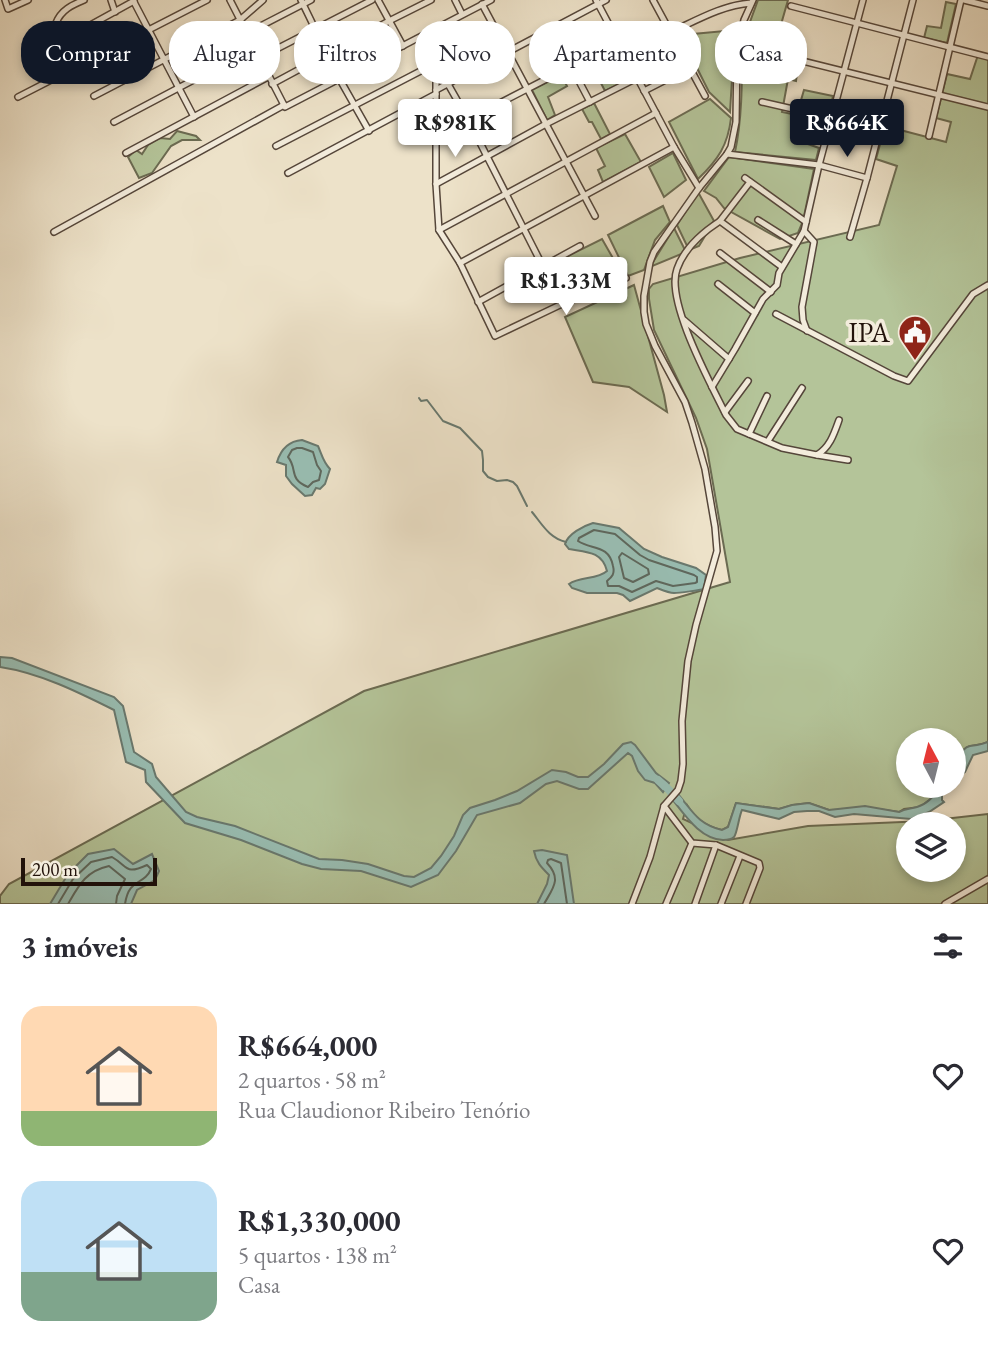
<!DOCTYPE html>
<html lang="pt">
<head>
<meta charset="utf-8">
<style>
  body { margin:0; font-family:"EB Garamond",serif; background:#f7f7f7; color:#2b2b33; height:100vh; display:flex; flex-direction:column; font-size:26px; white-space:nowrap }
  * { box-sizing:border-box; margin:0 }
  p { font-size:23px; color:#7c7c81 }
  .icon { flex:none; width:38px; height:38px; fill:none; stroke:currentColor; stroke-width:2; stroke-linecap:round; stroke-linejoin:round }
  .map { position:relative; height:904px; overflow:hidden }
  .side { display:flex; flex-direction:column; background:#fff; flex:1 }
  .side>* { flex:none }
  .guide { position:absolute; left:21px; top:21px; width:947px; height:63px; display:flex; gap:14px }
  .needle { width:46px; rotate:353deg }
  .fabs { position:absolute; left:896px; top:728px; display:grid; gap:14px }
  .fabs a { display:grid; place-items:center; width:70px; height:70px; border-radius:50%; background:#fff; box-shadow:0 4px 10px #0003; font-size:35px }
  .scale { position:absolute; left:21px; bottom:18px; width:136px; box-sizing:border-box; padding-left:7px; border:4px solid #22120a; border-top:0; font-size:19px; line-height:24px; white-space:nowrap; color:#22120a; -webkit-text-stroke:5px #f3ecdc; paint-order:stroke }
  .price { position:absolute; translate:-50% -60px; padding:0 16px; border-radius:7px; background:#fff; color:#222; font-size:23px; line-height:46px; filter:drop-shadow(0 2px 4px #0008) }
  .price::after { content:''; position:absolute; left:50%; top:42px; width:21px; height:16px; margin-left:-10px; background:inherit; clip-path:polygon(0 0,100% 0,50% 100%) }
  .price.on { background:#111827; color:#fff }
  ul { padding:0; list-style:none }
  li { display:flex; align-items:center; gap:21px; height:175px; padding:0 21px }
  li span { display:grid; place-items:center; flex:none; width:196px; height:140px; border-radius:21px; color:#555 }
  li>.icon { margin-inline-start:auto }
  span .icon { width:84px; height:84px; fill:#fffc; stroke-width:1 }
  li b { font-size:30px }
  h2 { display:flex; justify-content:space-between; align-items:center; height:84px; padding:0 21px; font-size:30px }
  .tag { padding:0 24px; border-radius:28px; background:#fff; box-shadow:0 4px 10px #0003; font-size:24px; line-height:63px }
  .tag.on { background:#111827; color:#fff }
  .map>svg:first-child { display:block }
</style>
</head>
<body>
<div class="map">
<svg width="988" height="904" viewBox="0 0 988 904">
  <rect width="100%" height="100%" fill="#ede2c9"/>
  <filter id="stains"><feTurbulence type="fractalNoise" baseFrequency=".00286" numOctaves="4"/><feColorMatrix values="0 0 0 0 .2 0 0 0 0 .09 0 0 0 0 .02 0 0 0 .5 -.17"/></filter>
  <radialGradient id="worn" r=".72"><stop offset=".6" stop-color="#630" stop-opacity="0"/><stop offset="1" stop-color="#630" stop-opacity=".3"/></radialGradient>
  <g fill="#b4c499" stroke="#6b6b52" stroke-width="2" fill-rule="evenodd">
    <path d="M758,0H788L774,49L743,41Z"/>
    <path d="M946,2L956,4L947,43L924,38L927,26L941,28Z"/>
    <path d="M735,30L730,112L709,92L697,68L689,46L693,34Z"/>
    <path d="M618,45L635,77L605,91L589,60Z"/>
    <path d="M742,51L798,65L796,81L788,79L782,112L812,118L808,144L819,148L816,160L735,152C742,119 742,85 742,51Z"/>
    <path d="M978,55L988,58V742C981,745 978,745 971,746C961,747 958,762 954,769V740H908V786H940L935,796L920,807L904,809L899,812L878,809L829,810L809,803L793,805L779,809L736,803L728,827L722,830C705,826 696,819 687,805L683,819L728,840L808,826L926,821L988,814V904H0V896L9,884L364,691L730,582L707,449L696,418L654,330L649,299V289L653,284L740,258L879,225L897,166L876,159L885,126L946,142L951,122L936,118L947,74L970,79ZM908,824H954V870H908Z"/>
    <path d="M561,75L567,86L548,97L555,115L547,120L532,90Z"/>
    <path d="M804,90L833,96L829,114L799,107Z"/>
    <path d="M710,99L731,118C728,145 718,160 698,179L669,122Z"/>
    <path d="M594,103L610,134L601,139L592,122H589L582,109Z"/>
    <path d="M177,131L196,136L200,140H182L171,146L152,173L139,178L128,157L136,150L142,154L148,145L160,138L170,139Z"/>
    <path d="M625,134L641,162L603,182L598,170L605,166L596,148Z"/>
    <path d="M673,153L686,180L664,197L649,167Z"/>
    <path d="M729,157L814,169L803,221L798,233L780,239L724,208L716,198L704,191Z"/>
    <path d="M698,192L714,221L699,246L689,250L677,225Z"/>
    <path d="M663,206L670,222L655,240L644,270L628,276L608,235Z"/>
    <path d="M674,228L686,252L650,267Z"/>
    <path d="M602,239L622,274L565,298L548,266Z"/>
    <path d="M634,285L664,395L667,412L629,387L593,382L565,317Z"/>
  </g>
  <g fill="#99beb3" stroke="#69796f" stroke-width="2">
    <path d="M302,440L318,446C322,455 323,462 330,469L325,484L320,489L316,488L312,495L305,496L292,484L286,476V465L277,462C281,449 289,441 302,440Z"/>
    <path d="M593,523L619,528L644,549L662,557L696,568L706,575L704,589C700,590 680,593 674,593C669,593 662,590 657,588L630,601L623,595L617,593H587L572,588L569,584C580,576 597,580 607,571C602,551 586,552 569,549L565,544C568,534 583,526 593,523Z"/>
    <path d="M0,657L12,658L114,697L123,706L134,752L152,764L156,777L186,812L197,817L235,826L319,859L342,860L368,864L404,876L414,877L431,868L441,856L454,836L463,815L470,808L495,800L517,791L552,770L566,772L578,777H588L604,764L623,744L631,742L635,745L656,773L669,783L663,792L655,783L645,780L638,771L632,756L628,753L588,789H579L557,781L546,784L520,803L477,815L456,851L438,875L411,887L361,871L321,869L302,864L241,840L185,823L146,782L145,770L126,762L114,710C78,692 40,673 0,667Z"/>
    <path d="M988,742V751L973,755L965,772L954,778C954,769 959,748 970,746C978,744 979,746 988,742Z"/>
    <path d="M940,786H946L942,790V800L944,802L929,812L911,819L854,814L835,817L819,811H807L794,812L779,819L742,810C739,816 737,834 734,837C731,840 727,840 723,840C700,839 685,815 672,799L677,793C692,810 697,824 722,830L728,827L736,803L779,809L792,805L809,803L829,810L865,806L899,812C905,809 910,809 917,807C928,804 935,795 940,786Z"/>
    <path d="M114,849L133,864L152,854L159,871L155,880L137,890L131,904H50L68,874L88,854Z"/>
    <path d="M542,850L567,855L574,904H537L547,884L549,875C541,867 536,862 534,851Z"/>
  </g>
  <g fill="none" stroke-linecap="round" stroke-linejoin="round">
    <g stroke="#5e685e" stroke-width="2">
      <path d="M297,448H302L313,452L317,465L321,471L319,480L313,482L308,487C288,479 298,469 288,457L292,450Z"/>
      <path d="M594,530L615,534L640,555L649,560L694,575L697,577V582L695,583L673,586L656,581L632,592L619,586H608L607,581C612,577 615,574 613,566C609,544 591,550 578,541L579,538Z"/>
      <path d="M622,553L648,569L649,574L633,582L624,578L619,557Z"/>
      <path d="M58,904L73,879L91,862L112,857C129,867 125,875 147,865L151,869C144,886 129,877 125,904"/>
      <path d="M68,904C79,885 86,871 109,866L125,879L117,896L116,904"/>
      <path d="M544,904C553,888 562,879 547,863L548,860L551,859L561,863L567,904"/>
    </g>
    <g stroke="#69796f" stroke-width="2">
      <path d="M419,398L421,401L427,400L443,421L460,428L482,451L483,460V471L488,477L497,481L507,480L513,482L517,486L527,506"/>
      <path d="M532,512C542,524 549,538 566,542"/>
    </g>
    <path stroke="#99beb3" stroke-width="8" d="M658,780L667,788L679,801"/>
    <defs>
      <g id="minor">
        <path d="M5,0L8,9L28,0"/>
        <path d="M111,0L115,12"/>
        <path d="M230,0L285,107L491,0"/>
        <path d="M301,0L339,78L369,131"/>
        <path d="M378,0L403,46"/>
        <path d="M455,0L462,14"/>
        <path d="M596,0L674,147L699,188"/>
        <path d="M653,0L705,96"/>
        <path d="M964,0L988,6"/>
        <path d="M134,2L194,117"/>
        <path d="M482,4L595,216"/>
        <path d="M791,6L988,57"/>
        <path d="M431,30L436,63V184L439,230L460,263L495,336L562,304L626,278"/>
        <path d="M671,32C697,20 723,5 751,3"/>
        <path d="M247,33L311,0"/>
        <path d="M738,45L988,107"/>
        <path d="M36,55L134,1"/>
        <path d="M259,58L372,0"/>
        <path d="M571,66L590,102"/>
        <path d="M77,67L56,23C61,10 72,5 84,0"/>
        <path d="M272,84L389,21L431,0"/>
        <path d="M436,90L606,0"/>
        <path d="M644,91L689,68"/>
        <path d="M94,96L240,20L263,0"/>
        <path d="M18,97L207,0"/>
        <path d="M762,102L832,118"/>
        <path d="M114,122L254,48"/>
        <path d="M436,136L618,42"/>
        <path d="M929,136L961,0"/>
        <path d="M276,146L436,63L469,121L562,304"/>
        <path d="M126,153L268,77"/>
        <path d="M727,154L819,165L867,178"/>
        <path d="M288,173L436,94"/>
        <path d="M745,178L806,222"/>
        <path d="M750,182L720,221L782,267"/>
        <path d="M436,184L546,124L637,78"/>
        <path d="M758,220L796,244"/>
        <path d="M720,221C703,232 684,249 677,269C665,301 711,384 726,415L737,429L782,448L817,455C830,447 834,434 839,420"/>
        <path d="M439,230L656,113"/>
        <path d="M54,232L284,105"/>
        <path d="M850,237L867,178L913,0"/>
        <path d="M720,253L771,292"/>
        <path d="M460,263L674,147"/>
        <path d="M718,284L755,313"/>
        <path d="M478,302L580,246"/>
        <path d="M776,314L894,376L908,381L973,294L988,285"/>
        <path d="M684,320L729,359"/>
        <path d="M807,331L803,320L802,307L814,242L804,231L819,165L863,0"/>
        <path d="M712,387L735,349L763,299L777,285L779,273L804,231"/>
        <path d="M725,412L748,381"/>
        <path d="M749,434L767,396"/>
        <path d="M768,441L802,388"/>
        <path d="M817,455L848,460"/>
        <path d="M664,806L692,843L716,845L759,863L760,868L746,904"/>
        <path d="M632,904L650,857L664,806L678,790L681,781L683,764L682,721L688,661L696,625L717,551L715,527L705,469L692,423L685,402L655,346L646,324L644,312V296L650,262L654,252L699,188L727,154L731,147L736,122L737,51L744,20L753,0"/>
        <path d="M666,904L692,843"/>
        <path d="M695,904L716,845"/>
        <path d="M721,904L740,856"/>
        <path d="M945,904L988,879"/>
      </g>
    </defs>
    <use href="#minor" stroke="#55463a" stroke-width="8"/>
    <use href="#minor" stroke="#f3ecdc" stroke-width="5"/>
  </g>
  <defs>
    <symbol id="civic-pin" viewBox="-11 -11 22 30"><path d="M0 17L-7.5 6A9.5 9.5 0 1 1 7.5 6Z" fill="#8f2418" stroke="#f3ecdc"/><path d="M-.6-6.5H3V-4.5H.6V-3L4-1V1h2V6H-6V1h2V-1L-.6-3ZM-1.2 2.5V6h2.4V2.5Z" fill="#fff"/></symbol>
  </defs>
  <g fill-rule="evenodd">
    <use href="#civic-pin" x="896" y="313" width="38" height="52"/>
  </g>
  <g text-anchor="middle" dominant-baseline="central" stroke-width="7" stroke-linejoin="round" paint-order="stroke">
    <g font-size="28" fill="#22120a" stroke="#f3ecdc" text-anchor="end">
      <text x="890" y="332">IPA</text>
    </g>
  </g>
  <rect width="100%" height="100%" filter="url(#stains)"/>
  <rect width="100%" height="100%" fill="url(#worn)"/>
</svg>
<div class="fabs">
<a><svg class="needle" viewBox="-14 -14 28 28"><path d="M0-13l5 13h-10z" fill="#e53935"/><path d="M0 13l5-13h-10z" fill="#7c7c81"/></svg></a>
<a><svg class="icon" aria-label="layers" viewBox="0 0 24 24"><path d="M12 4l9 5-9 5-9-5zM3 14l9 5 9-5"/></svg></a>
</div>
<div class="scale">200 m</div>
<b class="price" style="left:455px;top:159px">R$981K</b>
<b class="price on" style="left:847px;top:159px">R$664K</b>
<b class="price" style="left:566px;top:317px">R$1.33M</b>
<div class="guide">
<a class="tag on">Comprar</a>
<a class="tag">Alugar</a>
<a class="tag">Filtros</a>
<a class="tag">Novo</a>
<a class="tag">Apartamento</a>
<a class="tag">Casa</a>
</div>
</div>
<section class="side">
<h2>3 imóveis<svg class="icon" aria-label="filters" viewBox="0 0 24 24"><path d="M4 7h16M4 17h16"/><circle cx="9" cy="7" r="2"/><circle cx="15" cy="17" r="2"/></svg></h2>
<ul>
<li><span style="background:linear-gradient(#ffd9b3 75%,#8fb573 0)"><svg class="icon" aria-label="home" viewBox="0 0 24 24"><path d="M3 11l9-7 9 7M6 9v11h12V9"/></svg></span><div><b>R$664,000</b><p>2 quartos · 58 m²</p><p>Rua Claudionor Ribeiro Tenório</p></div><svg class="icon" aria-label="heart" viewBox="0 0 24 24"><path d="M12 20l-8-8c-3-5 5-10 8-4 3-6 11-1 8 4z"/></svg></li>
<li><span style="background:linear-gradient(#bfe0f5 65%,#7fa58c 0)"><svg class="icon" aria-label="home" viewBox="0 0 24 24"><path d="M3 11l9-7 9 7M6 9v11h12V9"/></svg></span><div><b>R$1,330,000</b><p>5 quartos · 138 m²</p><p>Casa</p></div><svg class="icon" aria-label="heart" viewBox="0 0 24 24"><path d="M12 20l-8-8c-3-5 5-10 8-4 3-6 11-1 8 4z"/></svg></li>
</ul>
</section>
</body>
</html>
